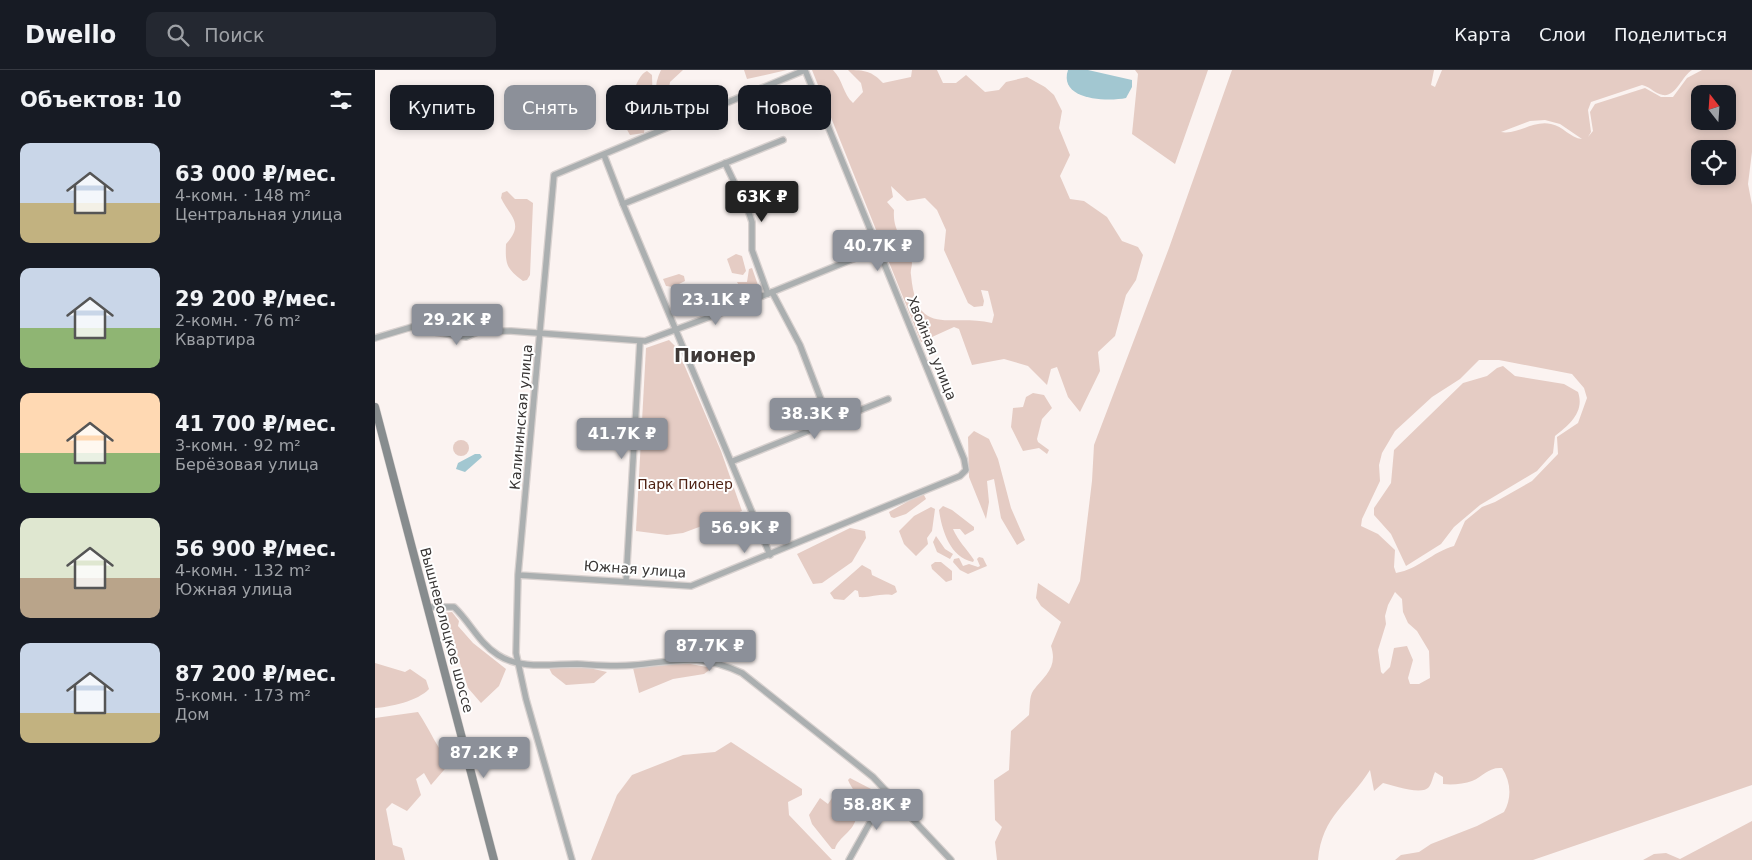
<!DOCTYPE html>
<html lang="ru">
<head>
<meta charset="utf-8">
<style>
  body { margin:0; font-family:"DejaVu Sans",sans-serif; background:#242831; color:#f1f3f6; height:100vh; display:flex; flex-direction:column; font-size:19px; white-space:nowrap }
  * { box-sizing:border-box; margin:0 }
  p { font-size:16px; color:#9ea1a6 }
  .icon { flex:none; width:28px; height:28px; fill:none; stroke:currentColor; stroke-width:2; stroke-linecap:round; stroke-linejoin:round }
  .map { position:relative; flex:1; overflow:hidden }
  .drawer { display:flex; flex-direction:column; background:#171b24; width:375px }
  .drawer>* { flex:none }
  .hud { position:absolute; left:15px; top:15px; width:475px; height:45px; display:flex; gap:10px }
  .needle { width:32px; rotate:343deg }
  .buttons { position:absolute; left:1316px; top:15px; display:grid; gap:10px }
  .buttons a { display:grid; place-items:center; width:45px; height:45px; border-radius:10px; background:#171b24; box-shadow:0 2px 8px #0003; font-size:25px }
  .price { position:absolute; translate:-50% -42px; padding:0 11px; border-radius:5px; background:#8c9099; color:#fff; font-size:16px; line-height:32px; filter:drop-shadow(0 1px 2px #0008) }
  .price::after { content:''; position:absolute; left:50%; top:30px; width:15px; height:11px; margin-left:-8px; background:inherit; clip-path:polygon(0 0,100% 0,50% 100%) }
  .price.selected { background:#222; color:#fff }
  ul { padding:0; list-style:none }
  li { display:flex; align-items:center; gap:15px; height:125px; padding:0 20px }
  li span { display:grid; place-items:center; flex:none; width:140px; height:100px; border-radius:10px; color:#555 }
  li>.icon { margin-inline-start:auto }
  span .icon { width:60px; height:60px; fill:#fffc; stroke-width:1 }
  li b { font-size:21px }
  h2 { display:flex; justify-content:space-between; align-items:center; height:60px; padding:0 20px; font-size:21px }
  .chip { padding:0 18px; border-radius:10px; background:#171b24; box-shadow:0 2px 8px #0003; font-size:18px; line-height:45px }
  .chip.selected { background:#8c9099; color:#fff }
  header { display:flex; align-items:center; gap:30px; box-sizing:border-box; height:70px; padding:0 25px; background:#171b24; border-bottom:1px solid #363941 }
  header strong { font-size:24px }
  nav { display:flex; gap:28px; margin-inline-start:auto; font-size:18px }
  .search { width:350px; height:45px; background:#242831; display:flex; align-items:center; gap:12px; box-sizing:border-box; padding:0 18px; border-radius:10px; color:#9ea1a6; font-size:19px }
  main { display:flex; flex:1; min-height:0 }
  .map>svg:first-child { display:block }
</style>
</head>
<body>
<header>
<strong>Dwello</strong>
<div class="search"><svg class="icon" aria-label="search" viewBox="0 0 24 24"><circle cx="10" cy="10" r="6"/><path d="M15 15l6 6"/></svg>Поиск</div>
<nav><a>Карта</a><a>Слои</a><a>Поделиться</a></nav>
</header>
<main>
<section class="drawer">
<h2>Объектов: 10<svg class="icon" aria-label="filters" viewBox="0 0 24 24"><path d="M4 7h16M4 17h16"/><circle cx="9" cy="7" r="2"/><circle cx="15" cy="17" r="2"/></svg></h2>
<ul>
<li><span style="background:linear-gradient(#c9d6e8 60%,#c2b280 0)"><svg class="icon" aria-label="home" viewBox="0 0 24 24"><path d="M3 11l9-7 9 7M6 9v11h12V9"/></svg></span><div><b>63 000 ₽/мес.</b><p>4-комн. · 148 m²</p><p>Центральная улица</p></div></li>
<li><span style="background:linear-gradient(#c9d6e8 60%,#8fb573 0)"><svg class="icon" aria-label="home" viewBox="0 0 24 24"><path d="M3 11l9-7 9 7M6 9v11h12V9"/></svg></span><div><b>29 200 ₽/мес.</b><p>2-комн. · 76 m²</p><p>Квартира</p></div></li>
<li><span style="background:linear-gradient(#ffd9b3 60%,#8fb573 0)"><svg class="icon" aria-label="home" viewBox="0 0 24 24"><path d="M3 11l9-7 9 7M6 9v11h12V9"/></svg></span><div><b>41 700 ₽/мес.</b><p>3-комн. · 92 m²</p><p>Берёзовая улица</p></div></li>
<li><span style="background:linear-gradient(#dfe7d0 60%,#b9a48a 0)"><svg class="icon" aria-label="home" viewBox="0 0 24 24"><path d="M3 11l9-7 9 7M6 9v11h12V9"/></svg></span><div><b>56 900 ₽/мес.</b><p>4-комн. · 132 m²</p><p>Южная улица</p></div></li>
<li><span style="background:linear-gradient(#c9d6e8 70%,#c2b280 0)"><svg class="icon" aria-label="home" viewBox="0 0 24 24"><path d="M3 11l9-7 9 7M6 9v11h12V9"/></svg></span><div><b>87 200 ₽/мес.</b><p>5-комн. · 173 m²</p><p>Дом</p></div></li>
</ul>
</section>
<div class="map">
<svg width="1377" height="790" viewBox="0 0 1377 790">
  <rect width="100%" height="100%" fill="#fbf3f1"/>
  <g fill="#e5ccc4" fill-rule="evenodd">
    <path d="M286,0H308L295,12L293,24L304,26L312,42L286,47C280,30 278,16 286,0Z"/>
    <path d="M369,0H412L372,9Z"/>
    <path d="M437,0H458C468,10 468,24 478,33L488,22L486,13L473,0C489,0 497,1 508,13L536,7L537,0H562L568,13H581L591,5L610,22L624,20L631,12L652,7L670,17L679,25L687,41L684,58L695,85L685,106L695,129L709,131L732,147L747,171L763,177L768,185L761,210L751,225L740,266L723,282L725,301L705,342L693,327L682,297L676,299L672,315L653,296L629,289L597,295L584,259L579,257L546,272ZM516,116L532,131L550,128L562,140L571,160L569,180L593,233L599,237L608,236L609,231L606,220L613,221L619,245L617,253C573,243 542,269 536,205C535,201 537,197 537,193C534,173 517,165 519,140L512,132L518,127Z"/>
    <path d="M760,0H833L800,94L757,64L763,4Z"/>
    <path d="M857,0H1059L1056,15L1060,17L1067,0H1317C1307,6 1301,27 1288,25C1280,24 1276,17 1267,15L1216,32L1213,40L1216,62L1213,67L1218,61L1215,42L1220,34L1270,18L1286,27H1298L1312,8L1327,0H1377V82L1373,114L1377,135V715L1158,790H1020L1026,785L1044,782L1056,774L1102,756L1129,742C1137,728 1136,712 1127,698C1113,697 1109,706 1097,711C1089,714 1077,715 1068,714V707L1060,702C1058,706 1057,713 1054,717C1047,726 1017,715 1008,713L999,721L995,700C974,734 947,745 943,790H622L620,772L627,757L620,750L619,710L634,700L636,661L654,645C655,638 654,627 658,621C670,605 683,598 676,576L686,552L666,536L661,528L663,513L694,534L705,511L717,411L719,375L794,178ZM1325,24H1352V51H1325ZM1170,50L1185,54L1207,69C1195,68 1188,56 1176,54C1158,50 1143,65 1126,62L1155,51ZM1325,79H1352V106H1325ZM1104,290H1124L1197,304L1209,318L1212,328L1203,353L1182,367L1183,384L1157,411L1120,432L1107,437L1090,451L1079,476C1057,482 1044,499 1021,503L1019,497L1020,480L1003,464L986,456L987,449L1005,411L1004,395L1007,383L1020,361L1057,327L1085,309ZM1020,522L1027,529L1028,542L1033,553L1042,561L1054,581L1055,608L1044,614H1035L1033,608L1038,590L1032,576L1019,578L1015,597L1008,604L1006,602L1003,580L1011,554L1010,546L1013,535Z"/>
    <path d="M272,1L277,5L278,43L270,52L269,63L255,65L250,56C252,43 260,5 272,1Z"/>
    <path d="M132,121L140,129H152L158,133L155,205L152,210L148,211C132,199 130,195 131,174C150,153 135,147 126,128L127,123Z"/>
    <path d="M361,184L367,186L371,201L368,205L357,203L352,189Z"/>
    <path d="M377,198L385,221L370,227L362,212H372L374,199Z"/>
    <path d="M304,204L309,206L310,211L298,217L291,216L288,209Z"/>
    <path d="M294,270L302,278L346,381L367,441L308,463L292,465L261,461L271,278Z"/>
    <path d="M1128,296L1140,306L1189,314L1203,322C1210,342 1194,355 1180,366L1178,383L1162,401L1105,435L1079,457L1066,474L1031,496L1016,464L999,445V438L1016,413L1019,380L1088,313L1112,306L1122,298Z"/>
    <path d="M658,323L669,325L677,338L667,349L662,369L663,372L674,380L672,384L664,378L648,381L636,357L638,338L648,337L651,327Z"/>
    <path d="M599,361L614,369L623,389L636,438L650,470L642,475L626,448L619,409L612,411L614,432L611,449L594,407L593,367Z"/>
    <circle cx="86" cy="378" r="8"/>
    <path d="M548,423L551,429L531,444L519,448L516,447L514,442Z"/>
    <path d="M568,436L577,440L599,457V460L590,465L585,459H578C583,471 592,479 599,490L598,492C575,487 567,461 564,440Z"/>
    <path d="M556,437L560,439L557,461L552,468L553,474L541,486L529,474L524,461L539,446Z"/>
    <path d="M475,458L490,461L491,468L477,492L447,513L438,514L422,484Z"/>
    <path d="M561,466L570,479L578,484L575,489L562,482L558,472Z"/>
    <path d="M604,487L608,488L612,496L593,504L585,500L578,492L579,489L584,488L588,496L594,494L603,497L605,496L602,489Z"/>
    <path d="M560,492H566L577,501V510L571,512L557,499L556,495Z"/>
    <path d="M487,495L496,500L497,505L520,516L522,522L517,525C504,523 496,528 484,527L483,521L480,520L469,530L459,529L455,523Z"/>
    <path d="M77,542L84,551L83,556L98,573L131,599L124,616L106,633L93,618L69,543Z"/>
    <path d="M300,591L337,598L329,604L298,609L264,623L258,598Z"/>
    <path d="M0,593L30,602L35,599L51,610L54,619C43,631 15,637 0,638Z"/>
    <path d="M201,595L232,602L219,613L191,615L177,604L174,598Z"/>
    <path d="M43,642C55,660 62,678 75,693L56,715L49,703L41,709L46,725L32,741L17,733L11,739L18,775L27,778L30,790H0V648Z"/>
    <path d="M356,672L427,719V725L413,732L414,745L457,790H216L242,725L257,705L308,685L340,682Z"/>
    <path d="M475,708L498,720L502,725L499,735H491C484,729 477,719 473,710Z"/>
    <path d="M463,719L481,747C480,761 463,767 460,779H457L437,754L434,745L445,728L453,734Z"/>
    <path d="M1377,751V790H1268L1279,784L1291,783L1305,789Z"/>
  </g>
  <g fill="#a2c7d1">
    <path d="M693,0H713L757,10V17L751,28C732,32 683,30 693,0Z"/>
    <path d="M100,384H105L107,387L90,402L81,399L83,393Z"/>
  </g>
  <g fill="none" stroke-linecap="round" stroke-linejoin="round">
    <defs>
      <g id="minor">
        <path d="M229,85L248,134L395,485"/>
        <path d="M350,93L374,143L377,152V180L393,224"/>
        <path d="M248,134L408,70"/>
        <path d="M397,222L425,275L455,353"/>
        <path d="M0,268L47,254L60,262L91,267L102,262L136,261L270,271L348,242L505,178"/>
        <path d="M358,391L513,329"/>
        <path d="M143,505L316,516L585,406L591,400L589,389L430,0L179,105L143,505L141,583L151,629L197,790"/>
        <path d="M251,511L265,271"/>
        <path d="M53,537H79C95,552 104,573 123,585C146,600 176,594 202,594C221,595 239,597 259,595C303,591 324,583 367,603L498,707L576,790"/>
        <path d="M474,790L512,722"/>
      </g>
      <path id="secondary" d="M0,337L119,790"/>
    </defs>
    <use href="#minor" stroke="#d8d1cf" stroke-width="8"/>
    <use href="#secondary" stroke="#d8d1cf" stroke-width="9"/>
    <use href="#minor" stroke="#abafb0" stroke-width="5.5"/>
    <use href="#secondary" stroke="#878c8e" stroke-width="8"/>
  </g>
  <g text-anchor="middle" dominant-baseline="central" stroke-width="4" stroke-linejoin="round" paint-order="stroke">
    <g font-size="14" fill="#393635" stroke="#fff">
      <text transform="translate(557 278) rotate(68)">Хвойная улица</text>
      <text transform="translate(146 347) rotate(-85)">Калининская улица</text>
      <text transform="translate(260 499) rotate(4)">Южная улица</text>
      <text transform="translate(72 560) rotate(75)">Вышневолоцкое шоссе</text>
    </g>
    <g font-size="14" fill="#4e2214" stroke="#fff">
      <text x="310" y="414">Парк Пионер</text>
    </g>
    <g font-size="19" font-weight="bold" fill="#3f3937" stroke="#fff">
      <text x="340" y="285">Пионер</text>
    </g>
  </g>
</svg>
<div class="buttons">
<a><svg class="needle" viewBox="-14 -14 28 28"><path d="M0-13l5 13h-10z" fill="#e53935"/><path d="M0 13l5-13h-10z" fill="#9ea1a6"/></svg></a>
<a><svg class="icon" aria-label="locate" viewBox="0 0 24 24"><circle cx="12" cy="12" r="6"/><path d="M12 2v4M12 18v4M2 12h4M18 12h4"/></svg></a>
</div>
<b class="price selected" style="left:387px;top:153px">63K ₽</b>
<b class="price" style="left:503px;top:202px">40.7K ₽</b>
<b class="price" style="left:341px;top:256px">23.1K ₽</b>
<b class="price" style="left:82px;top:276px">29.2K ₽</b>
<b class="price" style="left:440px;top:370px">38.3K ₽</b>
<b class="price" style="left:247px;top:390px">41.7K ₽</b>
<b class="price" style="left:370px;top:484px">56.9K ₽</b>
<b class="price" style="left:335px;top:602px">87.7K ₽</b>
<b class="price" style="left:109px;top:709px">87.2K ₽</b>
<b class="price" style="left:502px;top:761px">58.8K ₽</b>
<div class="hud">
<a class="chip">Купить</a>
<a class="chip selected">Снять</a>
<a class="chip">Фильтры</a>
<a class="chip">Новое</a>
</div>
</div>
</main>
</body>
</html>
